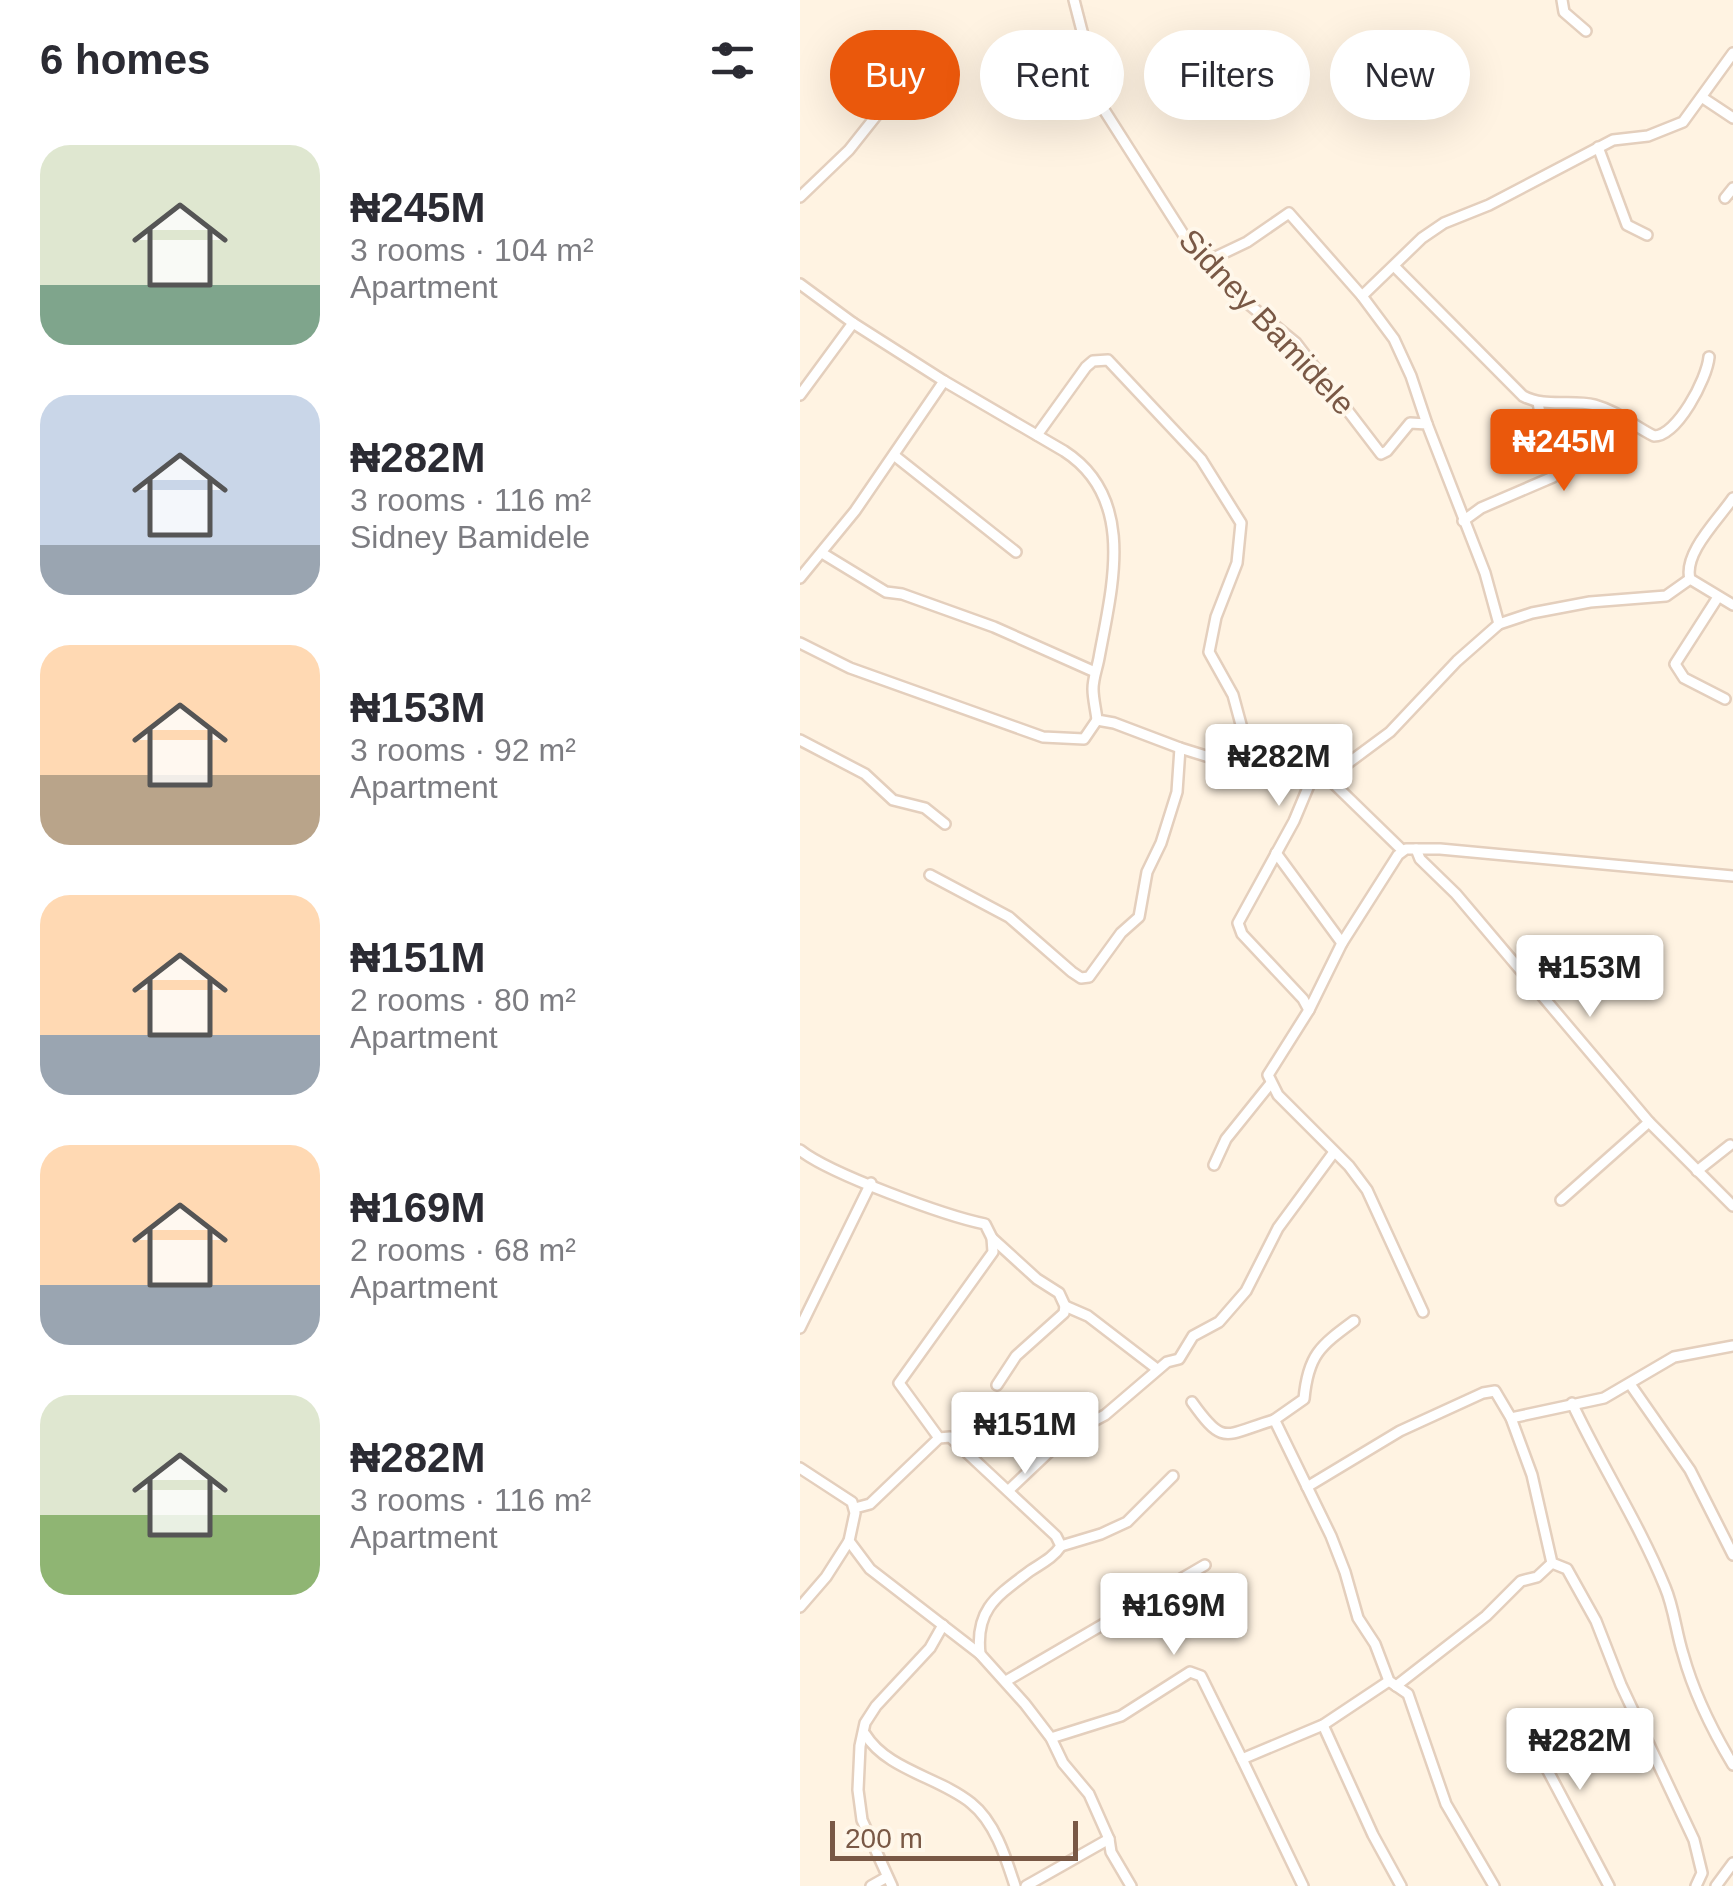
<!DOCTYPE html>
<html lang="en">
<head>
<meta charset="utf-8">
<style>
  body { margin:0; font-family:Arial,sans-serif; background:#f7f7f7; color:#2b2b33; height:100vh; display:flex; flex-direction:column; font-size:38px; white-space:nowrap }
  * { box-sizing:border-box; margin:0 }
  p { font-size:32px; color:#7c7c81 }
  .icon { flex:none; width:55px; height:55px; fill:none; stroke:currentColor; stroke-width:2; stroke-linecap:round; stroke-linejoin:round }
  .map { position:relative; flex:1; overflow:hidden }
  .sheet { display:flex; flex-direction:column; background:#fff; width:800px }
  .sheet>* { flex:none }
  .guide { position:absolute; left:30px; top:30px; width:752px; height:90px; display:flex; gap:20px }
  .scale { position:absolute; left:30px; bottom:25px; width:248px; box-sizing:border-box; padding-left:10px; border:5px solid #795845; border-top:0; font-size:28px; line-height:35px; white-space:nowrap; color:#795845; -webkit-text-stroke:8px #fff7ea; paint-order:stroke }
  .price { position:absolute; translate:-50% -85px; padding:0 22px; border-radius:10px; background:#fff; color:#222; font-size:32px; line-height:65px; filter:drop-shadow(0 2px 5px #0008) }
  .price::after { content:''; position:absolute; left:50%; top:60px; width:30px; height:22px; margin-left:-15px; background:inherit; clip-path:polygon(0 0,100% 0,50% 100%) }
  .price.current { background:#ea580c; color:#fff }
  ul { padding:0; list-style:none }
  li { display:flex; align-items:center; gap:30px; height:250px; padding:0 40px }
  li span { display:grid; place-items:center; flex:none; width:280px; height:200px; border-radius:30px; color:#555 }
  li>.icon { margin-inline-start:auto }
  span .icon { width:120px; height:120px; fill:#fffc; stroke-width:1 }
  li b { font-size:42px }
  h2 { display:flex; justify-content:space-between; align-items:center; height:120px; padding:0 40px; font-size:42px }
  .chip { padding:0 35px; border-radius:45px; background:#fff; box-shadow:0 10px 40px #0002; font-size:35px; line-height:90px }
  .chip.current { background:#ea580c; color:#fff }
  main { display:flex; flex:1; min-height:0 }
  .map>svg:first-child { display:block }
</style>
</head>
<body>
<main>
<section class="sheet">
<h2>6 homes<svg class="icon" aria-label="filters" viewBox="0 0 24 24"><path d="M4 7h16M4 17h16"/><circle cx="9" cy="7" r="2"/><circle cx="15" cy="17" r="2"/></svg></h2>
<ul>
<li><span style="background:linear-gradient(#dfe7d0 70%,#7fa58c 0)"><svg class="icon" aria-label="home" viewBox="0 0 24 24"><path d="M3 11l9-7 9 7M6 9v11h12V9"/></svg></span><div><b>₦245M</b><p>3 rooms · 104 m²</p><p>Apartment</p></div></li>
<li><span style="background:linear-gradient(#c9d6e8 75%,#9aa5b1 0)"><svg class="icon" aria-label="home" viewBox="0 0 24 24"><path d="M3 11l9-7 9 7M6 9v11h12V9"/></svg></span><div><b>₦282M</b><p>3 rooms · 116 m²</p><p>Sidney Bamidele</p></div></li>
<li><span style="background:linear-gradient(#ffd9b3 65%,#b9a48a 0)"><svg class="icon" aria-label="home" viewBox="0 0 24 24"><path d="M3 11l9-7 9 7M6 9v11h12V9"/></svg></span><div><b>₦153M</b><p>3 rooms · 92 m²</p><p>Apartment</p></div></li>
<li><span style="background:linear-gradient(#ffd9b3 70%,#9aa5b1 0)"><svg class="icon" aria-label="home" viewBox="0 0 24 24"><path d="M3 11l9-7 9 7M6 9v11h12V9"/></svg></span><div><b>₦151M</b><p>2 rooms · 80 m²</p><p>Apartment</p></div></li>
<li><span style="background:linear-gradient(#ffd9b3 70%,#9aa5b1 0)"><svg class="icon" aria-label="home" viewBox="0 0 24 24"><path d="M3 11l9-7 9 7M6 9v11h12V9"/></svg></span><div><b>₦169M</b><p>2 rooms · 68 m²</p><p>Apartment</p></div></li>
<li><span style="background:linear-gradient(#dfe7d0 60%,#8fb573 0)"><svg class="icon" aria-label="home" viewBox="0 0 24 24"><path d="M3 11l9-7 9 7M6 9v11h12V9"/></svg></span><div><b>₦282M</b><p>3 rooms · 116 m²</p><p>Apartment</p></div></li>
</ul>
</section>
<div class="map">
<svg width="933" height="1886" viewBox="0 0 933 1886">
  <rect width="100%" height="100%" fill="#fff3e2"/>
  <g fill="none" stroke-linecap="round" stroke-linejoin="round">
    <defs>
      <g id="minor">
        <path d="M762,0L764,12L786,31"/>
        <path d="M903,98L933,118"/>
        <path d="M798,147L827,225L847,235"/>
        <path d="M0,197L49,150L99,87L129,80"/>
        <path d="M925,198L933,188"/>
        <path d="M405,262L447,242L489,213L562,296"/>
        <path d="M594,266L723,396C745,408 771,399 795,405C817,411 834,426 854,436C877,436 907,379 909,357"/>
        <path d="M0,284L53,323L144,381L264,451C337,498 312,587 299,658C297,669 293,678 293,689C293,699 296,710 297,720L314,723L380,748L470,776L528,778L590,732L657,661L699,624L685,573L627,424L610,423L587,451L581,454L496,343L429,288L385,237L301,105L274,0"/>
        <path d="M0,395L53,323"/>
        <path d="M627,424L611,376L594,339L562,296L622,238L644,223L689,205L813,140L848,136L883,122L933,53"/>
        <path d="M237,435L286,367L293,361L308,360L401,459L441,523L437,563L416,617L409,652L433,695L446,743L444,768"/>
        <path d="M95,456L216,552"/>
        <path d="M663,521L681,508L753,477C755,456 741,426 738,402"/>
        <path d="M22,553L86,592L102,594L194,627L295,672"/>
        <path d="M0,578L55,511L144,381"/>
        <path d="M890,579C883,553 919,519 933,498"/>
        <path d="M890,579L933,605"/>
        <path d="M918,597L875,664L884,678L925,699"/>
        <path d="M699,624L732,613L790,602L866,596L890,579"/>
        <path d="M0,643L50,668L243,737L284,739L297,720"/>
        <path d="M0,740L65,774L93,800L125,808L145,824"/>
        <path d="M528,778L602,850"/>
        <path d="M616,849L620,859L656,894L849,1122L933,1206"/>
        <path d="M476,853L542,943"/>
        <path d="M130,875L209,917L272,972L281,978L289,977L321,933L339,917L347,872L361,843L377,792L380,748"/>
        <path d="M509,1010L503,999L442,934L438,923L494,821L512,778"/>
        <path d="M0,1150C30,1174 146,1216 185,1224L192,1238L193,1252L99,1383L139,1438"/>
        <path d="M414,1165L426,1139L471,1083"/>
        <path d="M897,1171L930,1145"/>
        <path d="M761,1200L849,1122"/>
        <path d="M192,1238L237,1279L259,1293L265,1306L264,1313L216,1356L197,1385"/>
        <path d="M265,1306L288,1316L357,1369"/>
        <path d="M623,1312L567,1190L549,1166L478,1095L468,1075L509,1010L542,943L598,855L606,849H640L933,876"/>
        <path d="M0,1328L71,1183"/>
        <path d="M830,1384L890,1470L933,1555"/>
        <path d="M392,1402C424,1447 424,1435 474,1420L476,1423L531,1536L545,1572L558,1618L575,1644L589,1681L608,1694L646,1804L694,1886"/>
        <path d="M772,1403C801,1465 839,1523 865,1587C874,1608 876,1632 883,1654C894,1694 912,1730 933,1765"/>
        <path d="M711,1418L804,1398L874,1357L933,1346"/>
        <path d="M474,1420L504,1399C508,1355 520,1346 554,1321"/>
        <path d="M0,1468L52,1502L55,1513L49,1541L70,1569L180,1654L225,1704L251,1738L263,1763L289,1794L309,1839L311,1852L331,1886"/>
        <path d="M507,1487L600,1431L683,1393L695,1391L711,1418L732,1475L752,1563L767,1569L796,1621L821,1685L894,1840L902,1873L896,1886"/>
        <path d="M210,1489L267,1435L305,1415L367,1362L379,1359L393,1336L419,1322L446,1291L478,1228L534,1152"/>
        <path d="M55,1508L70,1504L139,1438L150,1437L256,1536L261,1546C253,1558 242,1563 230,1571C197,1596 175,1609 180,1654"/>
        <path d="M261,1546L301,1534L327,1522L373,1476"/>
        <path d="M0,1607L26,1577L49,1541"/>
        <path d="M206,1681L405,1565"/>
        <path d="M596,1686L686,1616L721,1581L737,1577L752,1563"/>
        <path d="M721,1720L809,1886"/>
        <path d="M523,1725L573,1835L601,1886"/>
        <path d="M65,1734C87,1770 139,1777 171,1803C195,1822 206,1858 215,1886"/>
        <path d="M251,1738L321,1716L390,1672L401,1676L442,1759"/>
        <path d="M71,1886L87,1877"/>
        <path d="M92,1886L62,1820L58,1790L60,1746L65,1723L76,1706L130,1648L143,1625"/>
        <path d="M226,1886L309,1839"/>
        <path d="M503,1886L442,1759L523,1725L589,1681"/>
        <path d="M916,1886L933,1863"/>
      </g>
    </defs>
    <use href="#minor" stroke="#e4cfbd" stroke-width="14"/>
    <use href="#minor" stroke="#fff" stroke-width="9"/>
  </g>
  <g text-anchor="middle" dominant-baseline="central" stroke-width="8" stroke-linejoin="round" paint-order="stroke">
    <g font-size="32" fill="#795845" stroke="#fff7ea">
      <text transform="translate(467 322) rotate(47)">Sidney Bamidele</text>
    </g>
  </g>
</svg>
<div class="scale">200 m</div>
<b class="price current" style="left:764px;top:494px">₦245M</b>
<b class="price" style="left:479px;top:809px">₦282M</b>
<b class="price" style="left:790px;top:1020px">₦153M</b>
<b class="price" style="left:225px;top:1477px">₦151M</b>
<b class="price" style="left:374px;top:1658px">₦169M</b>
<b class="price" style="left:780px;top:1793px">₦282M</b>
<div class="guide">
<a class="chip current">Buy</a>
<a class="chip">Rent</a>
<a class="chip">Filters</a>
<a class="chip">New</a>
</div>
</div>
</main>
</body>
</html>
